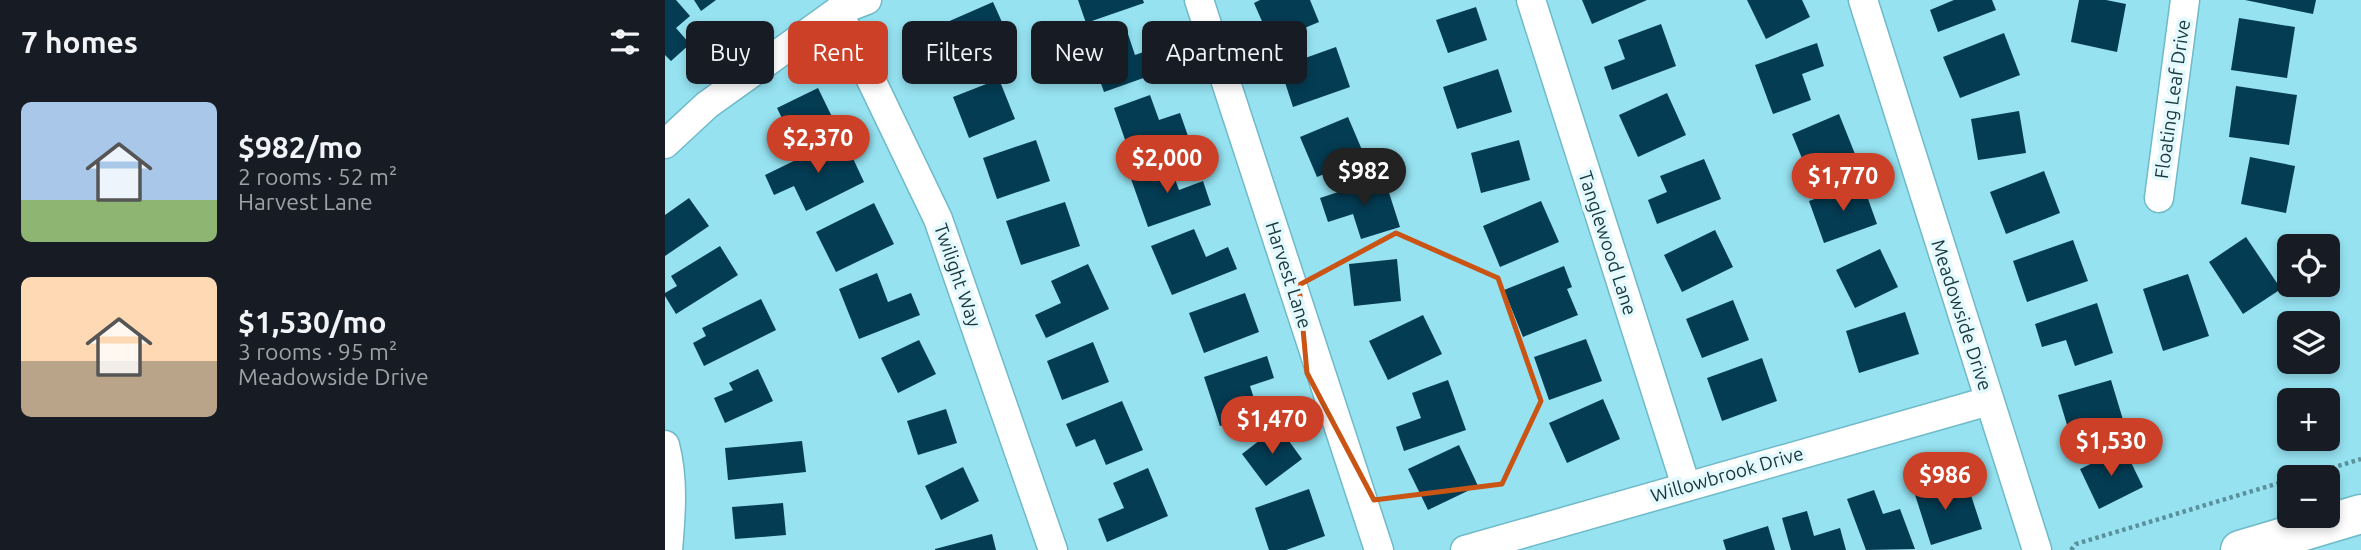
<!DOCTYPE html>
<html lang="en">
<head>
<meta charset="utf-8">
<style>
  body { margin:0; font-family:Ubuntu,sans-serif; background:#20242c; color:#f1f3f6; height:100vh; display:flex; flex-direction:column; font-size:26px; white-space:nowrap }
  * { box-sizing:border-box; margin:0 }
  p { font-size:23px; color:#9ea1a6 }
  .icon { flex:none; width:38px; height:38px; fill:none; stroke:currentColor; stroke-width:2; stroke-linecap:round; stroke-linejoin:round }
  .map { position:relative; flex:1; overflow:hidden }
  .details { display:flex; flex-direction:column; background:#171b24; width:665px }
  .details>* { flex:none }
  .hud { position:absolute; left:21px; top:21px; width:665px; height:63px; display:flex; gap:14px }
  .buttons { position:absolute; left:1612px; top:234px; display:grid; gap:14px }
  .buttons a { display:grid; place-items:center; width:63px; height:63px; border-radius:10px; background:#171b24; box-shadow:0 4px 10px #0003; font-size:35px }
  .price { position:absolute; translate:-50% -60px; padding:0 16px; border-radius:24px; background:#cc4028; color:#fff; font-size:23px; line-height:46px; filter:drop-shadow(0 2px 4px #0008) }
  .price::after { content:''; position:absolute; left:50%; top:42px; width:21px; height:16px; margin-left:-10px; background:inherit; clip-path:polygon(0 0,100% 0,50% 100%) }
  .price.on { background:#222; color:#fff }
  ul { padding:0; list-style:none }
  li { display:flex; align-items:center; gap:21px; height:175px; padding:0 21px }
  li span { display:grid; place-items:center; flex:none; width:196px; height:140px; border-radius:10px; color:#555 }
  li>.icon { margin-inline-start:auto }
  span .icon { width:84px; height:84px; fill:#fffc; stroke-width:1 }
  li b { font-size:30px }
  h2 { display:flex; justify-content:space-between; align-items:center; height:84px; padding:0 21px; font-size:30px }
  .chip { padding:0 24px; border-radius:10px; background:#171b24; box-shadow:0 4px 10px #0003; font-size:24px; line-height:63px }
  .chip.on { background:#cc4028; color:#fff }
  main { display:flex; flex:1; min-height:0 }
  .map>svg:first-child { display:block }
</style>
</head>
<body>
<main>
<section class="details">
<h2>7 homes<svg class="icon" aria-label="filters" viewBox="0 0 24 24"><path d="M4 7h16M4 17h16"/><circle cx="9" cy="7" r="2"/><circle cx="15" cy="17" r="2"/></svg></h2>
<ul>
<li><span style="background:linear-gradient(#a9c7e8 70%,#8fb573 0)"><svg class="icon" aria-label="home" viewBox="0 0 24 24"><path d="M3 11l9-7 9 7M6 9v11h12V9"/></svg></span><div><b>$982/mo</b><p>2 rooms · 52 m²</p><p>Harvest Lane</p></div></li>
<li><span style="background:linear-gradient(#ffd9b3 60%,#b9a48a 0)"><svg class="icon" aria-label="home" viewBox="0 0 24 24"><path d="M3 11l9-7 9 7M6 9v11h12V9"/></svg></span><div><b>$1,530/mo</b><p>3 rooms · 95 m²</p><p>Meadowside Drive</p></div></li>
</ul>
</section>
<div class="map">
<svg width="1696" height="550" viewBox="0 0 1696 550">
  <rect width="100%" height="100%" fill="#96e2f1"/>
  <g fill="#043c53">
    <path d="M0,0H11L25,16L11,28L25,44L6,61L0,55Z"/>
    <path d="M29,0H51L36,11Z"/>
    <path d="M413,0H478L479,3L421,23Z"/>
    <path d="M595,0H645L654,22L606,42L589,3Z"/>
    <path d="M917,0H982L927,24Z"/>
    <path d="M1082,0H1137L1145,17L1101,39Z"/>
    <path d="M1289,0H1327L1331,10L1273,32L1265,10Z"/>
    <path d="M1414,0H1441L1461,4L1452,52L1406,42Z"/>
    <path d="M1580,0H1651L1648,14Z"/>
    <path d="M328,2L349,49L277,81L267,58L290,48L280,23Z"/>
    <path d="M811,7L822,40L783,53L771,20Z"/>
    <path d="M1574,18L1630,27L1622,78L1566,70Z"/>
    <path d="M996,24L1011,66L947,90L939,67L960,59L953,40Z"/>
    <path d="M461,28L470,55L493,47L501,70L439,92L421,41Z"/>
    <path d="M1339,33L1355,75L1295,98L1278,57Z"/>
    <path d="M1152,43L1159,66L1137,74L1146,100L1108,114L1090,65Z"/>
    <path d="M671,47L685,87L628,107L615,67Z"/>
    <path d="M833,69L847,112L792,129L778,87Z"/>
    <path d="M334,79L350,119L304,138L288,97Z"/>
    <path d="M1571,86L1632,95L1624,145L1564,137Z"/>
    <path d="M153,88L170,123L129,143L112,108Z"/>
    <path d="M1002,93L1021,135L973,157L954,115Z"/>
    <path d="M485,95L494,120L515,113L523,136L466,157L449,108Z"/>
    <path d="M1354,111L1361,153L1313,160L1306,119Z"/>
    <path d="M1174,114L1190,154L1143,173L1127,134Z"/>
    <path d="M683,117L700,157L652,177L635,137Z"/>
    <path d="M178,137L199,182L141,211L129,186L109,195L100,175Z"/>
    <path d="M371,140L385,181L332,199L318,158Z"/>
    <path d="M854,140L865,180L816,193L806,153Z"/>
    <path d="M1585,157L1630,166L1621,213L1576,204Z"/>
    <path d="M1039,159L1056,199L992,224L983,200L1002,192L995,176Z"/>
    <path d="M504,163L514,190L538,181L546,205L483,227L465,176Z"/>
    <path d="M1379,171L1395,213L1341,234L1325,192Z"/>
    <path d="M719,177L735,227L696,239L688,214L663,222L655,198Z"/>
    <path d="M1197,182L1212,224L1159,243L1144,201Z"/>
    <path d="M24,198L44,226L0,256V215Z"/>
    <path d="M876,201L894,242L835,267L818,226Z"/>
    <path d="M400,202L415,246L356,265L341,221Z"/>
    <path d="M209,203L229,244L171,272L151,232Z"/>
    <path d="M529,229L541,257L563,247L572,269L507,295L486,246Z"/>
    <path d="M1050,230L1068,267L1017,292L999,255Z"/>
    <path d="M1581,237L1616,289L1578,314L1544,262Z"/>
    <path d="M1408,240L1423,281L1362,302L1348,261Z"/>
    <path d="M55,246L73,275L11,314L0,296V293L12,286L6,276Z"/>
    <path d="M1215,249L1233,287L1190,308L1171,270Z"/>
    <path d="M732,259L736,301L689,306L684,264Z"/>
    <path d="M423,264L444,309L381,338L370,315L396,303L386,281Z"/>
    <path d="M899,266L907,287L902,289L913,315L858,337L839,290Z"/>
    <path d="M212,273L223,302L246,293L255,315L194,339L174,289Z"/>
    <path d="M1523,274L1544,336L1498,351L1478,289Z"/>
    <path d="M580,293L594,332L539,353L524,313Z"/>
    <path d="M96,299L111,330L39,366L28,343L41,336L37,328Z"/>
    <path d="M1068,300L1084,340L1037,358L1021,319Z"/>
    <path d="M1432,303L1448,353L1410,366L1401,340L1377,347L1370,324Z"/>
    <path d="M1240,312L1254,354L1194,373L1181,331Z"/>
    <path d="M758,315L777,354L723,380L704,341Z"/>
    <path d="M921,339L937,381L884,400L869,357Z"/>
    <path d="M254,340L271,374L233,393L216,358Z"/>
    <path d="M428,342L444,382L397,400L382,361Z"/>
    <path d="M602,356L609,378L585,386L594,414L555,426L539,377Z"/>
    <path d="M1097,358L1112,401L1057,421L1042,378Z"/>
    <path d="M93,369L108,401L60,423L49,398L68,390L64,383Z"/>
    <path d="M783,380L801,430L739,451L731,427L756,418L747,393Z"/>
    <path d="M1446,380L1459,423L1406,438L1393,395Z"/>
    <path d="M938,399L955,439L902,463L884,423Z"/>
    <path d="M457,401L478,450L441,465L430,439L411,447L401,424Z"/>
    <path d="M281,409L292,443L253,455L242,421Z"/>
    <path d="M613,426L637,459L601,486L577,454Z"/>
    <path d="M137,441L141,472L63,480L60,448Z"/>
    <path d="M794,445L813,486L763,510L743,469Z"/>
    <path d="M1459,448L1478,487L1434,509L1415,469Z"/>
    <path d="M298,467L314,501L276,520L260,486Z"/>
    <path d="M483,468L503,516L442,542L433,519L459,508L448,483Z"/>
    <path d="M1270,474L1279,500L1305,492L1317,529L1266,545L1246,482Z"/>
    <path d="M644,489L660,536L621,550H604L590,508Z"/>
    <path d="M1209,490L1218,514L1235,509L1250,549L1201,550L1182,499Z"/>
    <path d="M118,503L121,535L70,539L67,507Z"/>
    <path d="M1142,511L1149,536L1175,528L1181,550H1126L1117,518Z"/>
    <path d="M1103,526L1110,550H1061L1058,540Z"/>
    <path d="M327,534L331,550H270V549Z"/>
  </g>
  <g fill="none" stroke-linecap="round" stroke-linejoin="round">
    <defs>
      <g id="street">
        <path d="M534,0L714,550"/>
        <path d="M866,0L1021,486"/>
        <path d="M1198,0L1372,550"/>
        <path d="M173,11L273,219L388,550"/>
        <path d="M0,144L42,105L173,11L202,0"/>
        <path d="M1494,198L1520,0"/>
        <path d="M0,445C9,479 6,515 3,550"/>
        <path d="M800,550L1324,401"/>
      </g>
      <path id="secondary" d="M1575,550L1696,514"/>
    </defs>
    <use href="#street" stroke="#6fbac9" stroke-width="31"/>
    <use href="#secondary" stroke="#6fbac9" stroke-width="41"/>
    <g stroke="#5a909b" stroke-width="4.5" stroke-dasharray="3.5 3.5" stroke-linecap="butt">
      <path d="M1633,478L1696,459"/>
      <path d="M1406,550L1411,544L1624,480"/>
    </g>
    <use href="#street" stroke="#fff" stroke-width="28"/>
    <use href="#secondary" stroke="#fff" stroke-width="38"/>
  </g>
  <path fill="none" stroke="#c95414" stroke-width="5" stroke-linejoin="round" d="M731,233L833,278L876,401L837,484L709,500L642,373L634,285Z"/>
  <g text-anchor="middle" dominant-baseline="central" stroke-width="7" stroke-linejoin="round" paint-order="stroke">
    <g font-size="19" fill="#18383e" stroke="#e3f9fe">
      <text transform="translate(1507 99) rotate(-82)">Floating Leaf Drive</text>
      <text transform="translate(943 243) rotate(72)">Tanglewood Lane</text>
      <text transform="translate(293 275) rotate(71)">Twilight Way</text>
      <text transform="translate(624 275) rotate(72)">Harvest Lane</text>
      <text transform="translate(1297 315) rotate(72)">Meadowside Drive</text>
      <text transform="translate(1062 474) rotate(-16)">Willowbrook Drive</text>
    </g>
  </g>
</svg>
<div class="buttons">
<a><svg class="icon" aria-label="locate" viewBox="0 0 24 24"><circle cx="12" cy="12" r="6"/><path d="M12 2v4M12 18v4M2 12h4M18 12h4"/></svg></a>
<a><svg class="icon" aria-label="layers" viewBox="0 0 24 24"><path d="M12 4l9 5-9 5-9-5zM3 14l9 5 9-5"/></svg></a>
<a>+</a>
<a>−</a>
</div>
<b class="price" style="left:153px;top:175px">$2,370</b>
<b class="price" style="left:502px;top:195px">$2,000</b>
<b class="price on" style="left:699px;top:208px">$982</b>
<b class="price" style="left:1178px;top:213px">$1,770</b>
<b class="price" style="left:607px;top:456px">$1,470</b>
<b class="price" style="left:1446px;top:478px">$1,530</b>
<b class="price" style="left:1280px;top:512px">$986</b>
<div class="hud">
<a class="chip">Buy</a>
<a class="chip on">Rent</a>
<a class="chip">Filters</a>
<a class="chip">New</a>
<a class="chip">Apartment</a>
</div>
</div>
</main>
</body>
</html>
